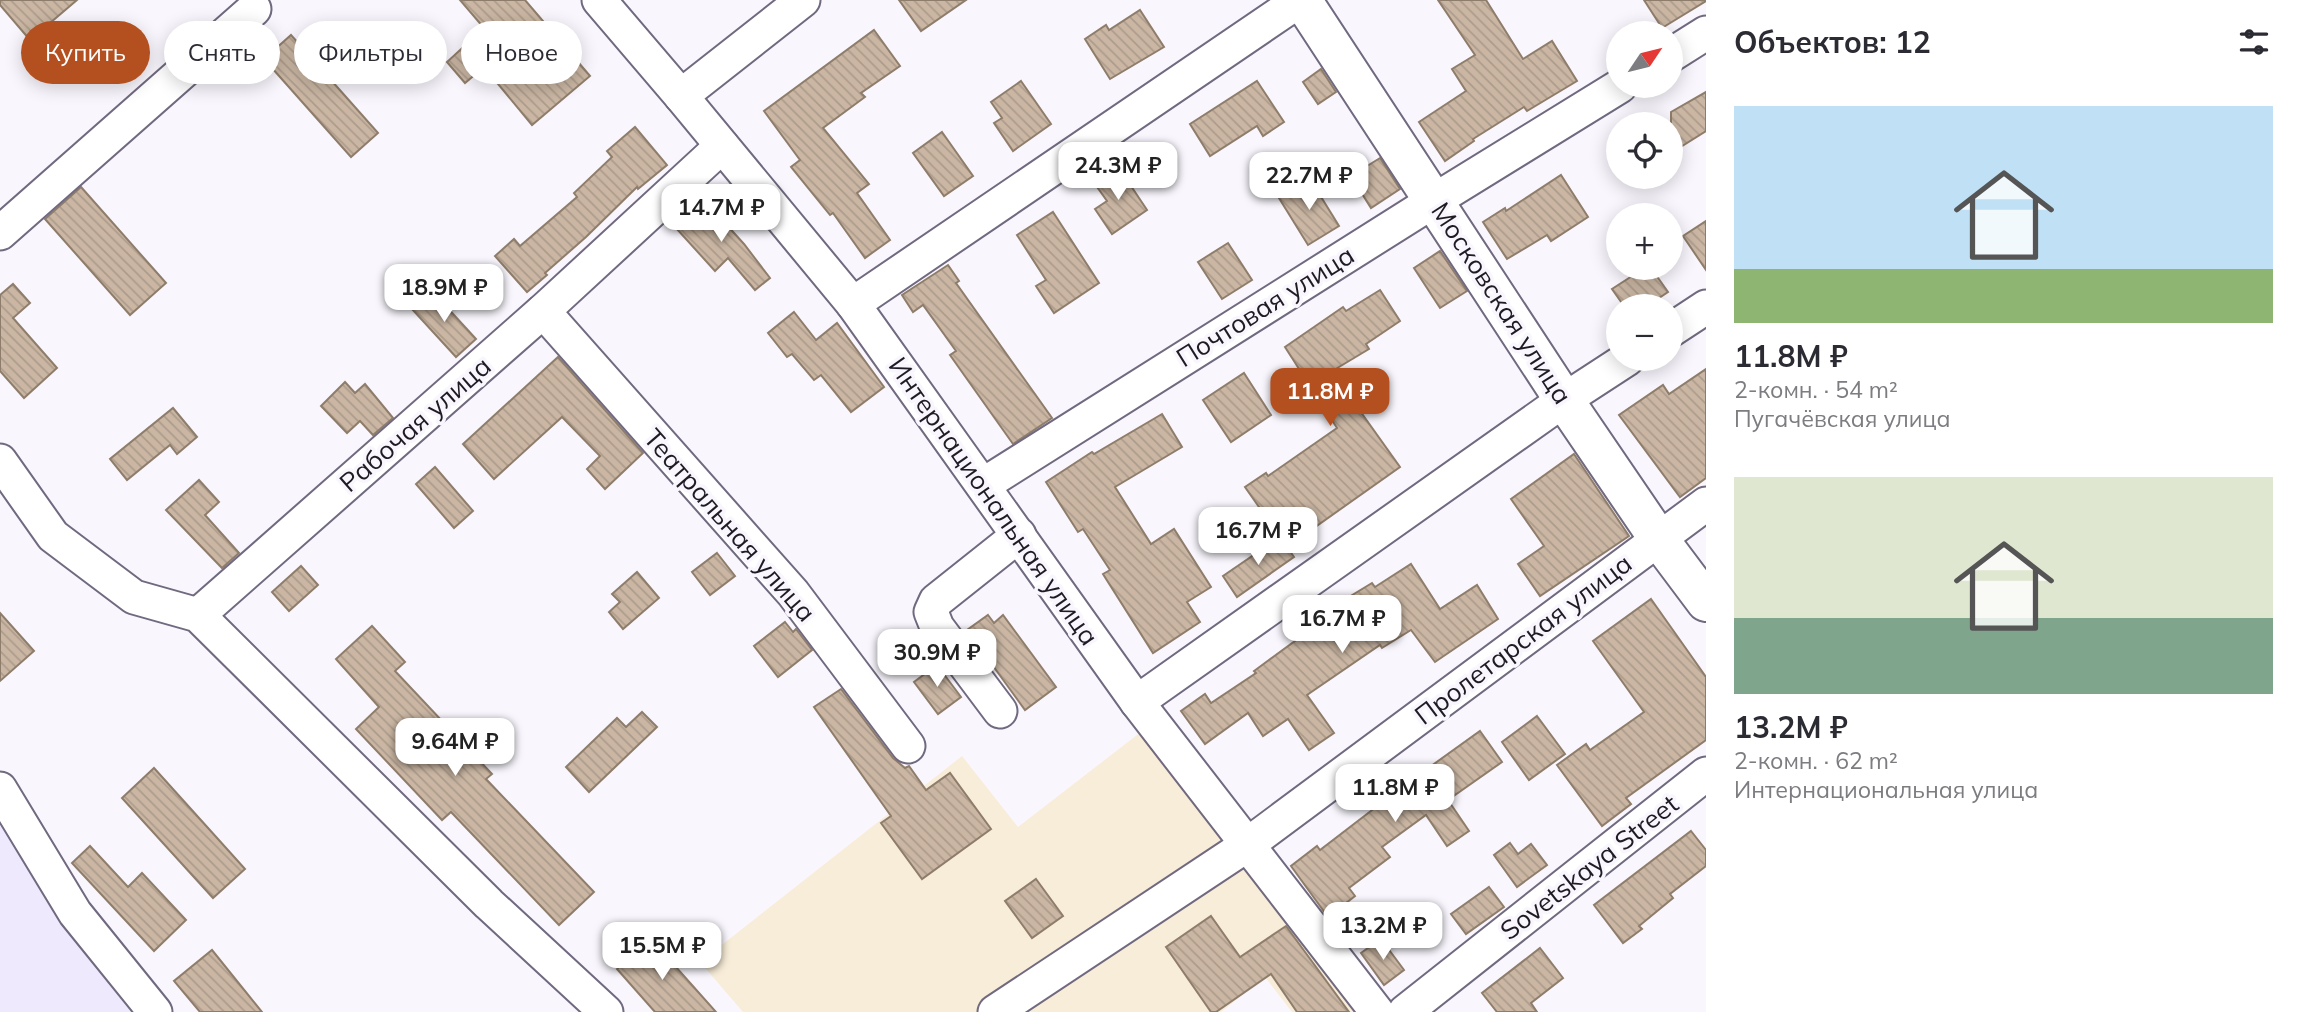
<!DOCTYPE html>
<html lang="ru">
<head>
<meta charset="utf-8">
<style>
  body { margin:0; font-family:Mulish,sans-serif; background:#f2f2f3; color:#2b2b33; height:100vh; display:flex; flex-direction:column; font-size:26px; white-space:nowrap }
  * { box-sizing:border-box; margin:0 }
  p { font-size:23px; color:#7c7c81 }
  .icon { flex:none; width:38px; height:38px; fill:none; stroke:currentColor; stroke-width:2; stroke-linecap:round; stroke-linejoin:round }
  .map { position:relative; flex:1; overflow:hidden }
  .drawer { display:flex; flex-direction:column; background:#fff; width:595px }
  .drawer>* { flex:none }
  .top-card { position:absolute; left:21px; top:21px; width:665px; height:63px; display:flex; gap:14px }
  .needle { width:46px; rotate:55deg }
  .fabs { position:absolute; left:1606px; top:21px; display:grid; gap:14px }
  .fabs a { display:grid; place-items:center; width:77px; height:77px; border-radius:50%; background:#fff; box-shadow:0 4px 18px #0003; font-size:35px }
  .price { position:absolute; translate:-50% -60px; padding:0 16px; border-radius:14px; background:#fff; color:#222; font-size:23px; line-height:46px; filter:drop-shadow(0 2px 4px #0008) }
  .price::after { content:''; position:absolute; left:50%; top:42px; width:21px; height:16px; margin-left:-10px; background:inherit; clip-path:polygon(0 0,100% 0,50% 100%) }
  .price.current { background:#b4501f; color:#fff }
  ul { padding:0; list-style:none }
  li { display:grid; align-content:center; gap:14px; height:371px; padding:0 28px }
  li span { display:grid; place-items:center; height:217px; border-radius:0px; color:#555 }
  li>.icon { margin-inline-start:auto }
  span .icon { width:126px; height:126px; fill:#fffc; stroke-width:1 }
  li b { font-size:30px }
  h2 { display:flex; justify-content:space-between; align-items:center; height:84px; padding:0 28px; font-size:30px }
  .pill { padding:0 24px; border-radius:32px; background:#fff; box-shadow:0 4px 18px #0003; font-size:24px; line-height:63px }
  .pill.current { background:#b4501f; color:#fff }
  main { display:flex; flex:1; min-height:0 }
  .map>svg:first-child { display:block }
</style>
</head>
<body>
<main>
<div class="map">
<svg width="1706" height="1012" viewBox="0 0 1706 1012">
  <defs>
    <pattern id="building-back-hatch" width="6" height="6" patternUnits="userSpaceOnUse" patternTransform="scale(1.75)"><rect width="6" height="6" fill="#cab6a3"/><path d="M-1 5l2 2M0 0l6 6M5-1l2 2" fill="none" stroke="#ad9c8c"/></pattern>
  </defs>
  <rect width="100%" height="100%" fill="#f9f7fd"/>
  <path fill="#f8edd8" d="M1146,728L1369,1012H1292L1265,977L1221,1012H743L700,962L962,756L1018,827Z"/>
  <path fill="#eee9fc" d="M0,825L5,831L167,1012H0Z"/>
  <g fill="url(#building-back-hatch)" stroke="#8f7d6b" stroke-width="2">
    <path d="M0,0H77L30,40L0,5Z"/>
    <path d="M460,0H525L590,76L532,125L484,67L465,83L447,62L484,28Z"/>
    <path d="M899,0H966L921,31Z"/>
    <path d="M1438,0H1486L1523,59L1552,41L1577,81L1527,111L1524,107L1473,139L1474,141L1445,161L1419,122L1466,91L1452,69L1475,55Z"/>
    <path d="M1644,0H1706V1L1662,28Z"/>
    <path d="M1140,10L1164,47L1110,79L1085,39L1106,25L1109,30Z"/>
    <path d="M874,30L900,66L861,93L865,97L823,128L869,184L857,193L890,240L865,258L833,213L830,215L791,167L800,160L764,111Z"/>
    <path d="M291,35L378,133L351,157L264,59Z"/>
    <path d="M1321,69L1336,92L1318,104L1303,82Z"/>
    <path d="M1021,81L1051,124L1013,151L994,123L1002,118L991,102Z"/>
    <path d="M1257,81L1284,122L1263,136L1257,126L1210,156L1190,124Z"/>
    <path d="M1706,92V131L1671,153V112Z"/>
    <path d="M635,127L667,165L638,189L637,187L586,237L545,273L547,275L527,292L495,256L514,239L520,246L577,197L574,193L612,157L607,151Z"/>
    <path d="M942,132L973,176L944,196L913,153Z"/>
    <path d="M1380,158L1400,189L1371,208L1351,176Z"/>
    <path d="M1119,168L1147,210L1112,234L1095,209L1107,201L1095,184Z"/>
    <path d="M1561,175L1588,217L1551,241L1547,235L1507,259L1483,222L1505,208L1506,211Z"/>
    <path d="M1310,179L1339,226L1308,245L1279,198Z"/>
    <path d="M81,187L166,283L130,315L45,219Z"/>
    <path d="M705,201L744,244L770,278L755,290L728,258L715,271L676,228Z"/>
    <path d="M1053,212L1099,283L1054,313L1036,286L1046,280L1017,235Z"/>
    <path d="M1706,221V270L1683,236Z"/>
    <path d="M1228,243L1252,280L1222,299L1198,262Z"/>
    <path d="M1440,251L1467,291L1440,308L1414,268Z"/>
    <path d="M948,265L959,281L956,283L1052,418L1013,444L950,355L956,351L923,305L913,312L902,295Z"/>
    <path d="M1626,268H1651L1668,292L1647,306H1624L1612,289L1632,276Z"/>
    <path d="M13,284L30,303L13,318L57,368L24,398L0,371V295Z"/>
    <path d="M1380,290L1400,321L1366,344L1369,349L1334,370L1344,386L1343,387L1400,467L1287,547L1245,487L1266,473L1268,476L1337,428L1285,347L1343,307L1346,311Z"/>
    <path d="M432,291L476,339L456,357L412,309Z"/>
    <path d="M794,312L816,340L837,323L884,387L851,412L821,375L814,380L792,354L787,357L768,333Z"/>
    <path d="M558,357L643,453L605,489L587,469L600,456L562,417L494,479L463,444Z"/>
    <path d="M1706,369V478L1680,497L1619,415L1663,385L1669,394Z"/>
    <path d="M1244,373L1271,415L1231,442L1203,400Z"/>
    <path d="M345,382L355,393L365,384L393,418L373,435L360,421L347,433L321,406Z"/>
    <path d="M173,408L197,437L177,454L170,445L127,480L110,459Z"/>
    <path d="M1162,414L1182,447L1115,487L1151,544L1174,529L1211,587L1187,602L1200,622L1153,653L1103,574L1110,570L1083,529L1078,532L1046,482L1092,452L1094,454Z"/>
    <path d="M1574,454L1629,536L1540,596L1518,564L1544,546L1511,499Z"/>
    <path d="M435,467L473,511L454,528L416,484Z"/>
    <path d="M199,480L219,502L205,515L239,553L222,568L166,510Z"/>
    <path d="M1280,537L1294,557L1237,597L1223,576Z"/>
    <path d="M717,553L735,576L710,595L692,572Z"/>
    <path d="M1411,564L1440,609L1477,585L1498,619L1435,662L1411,630L1382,648L1380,645L1307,695L1334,733L1309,750L1288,719L1263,736L1248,713L1205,744L1181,711L1205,694L1211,703L1256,673L1254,671L1351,600L1349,597L1372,583L1375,587Z"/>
    <path d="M301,566L318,585L289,611L272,592Z"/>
    <path d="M637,572L659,598L623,629L609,612L620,602L612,594Z"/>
    <path d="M1651,599L1706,677V740L1626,798L1631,804L1602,826L1557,765L1586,744L1590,750L1644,712L1593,641Z"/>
    <path d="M0,613L34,651L0,681Z"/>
    <path d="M988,615L994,623L1003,615L1056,687L1025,710L967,630Z"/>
    <path d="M785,622L793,632L796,629L812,650L778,677L754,646Z"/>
    <path d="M372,626L405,662L395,671L492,774L486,779L594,892L559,925L451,812L442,820L356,729L379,707L336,659Z"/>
    <path d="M937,665L961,697L938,714L914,682Z"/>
    <path d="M841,689L893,758L905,768L909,766L926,790L950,773L991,829L922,879L881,823L891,816L814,707Z"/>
    <path d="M642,712L657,727L589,792L566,767L617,718L626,727Z"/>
    <path d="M1537,716L1565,754L1529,780L1502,742Z"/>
    <path d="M1480,731L1502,762L1448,800L1469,831L1447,846L1426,815L1382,847L1390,857L1349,888L1355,896L1328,917L1291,866L1317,846L1320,850L1406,784Z"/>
    <path d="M154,768L245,869L213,898L122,798Z"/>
    <path d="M1691,831L1706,850V866L1670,894L1673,898L1639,926L1642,929L1623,943L1594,905Z"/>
    <path d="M1510,843L1518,854L1531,844L1547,865L1517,887L1494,855Z"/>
    <path d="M90,846L128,887L142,873L186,920L154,951L72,863Z"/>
    <path d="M1036,879L1063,916L1032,938L1005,901Z"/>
    <path d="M1489,887L1504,907L1466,934L1451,914Z"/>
    <path d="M1211,916L1240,957L1286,926L1349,1012H1297L1271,974L1216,1012H1211L1166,947Z"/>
    <path d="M651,939L716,1012H655L617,969Z"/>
    <path d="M1381,939L1404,970L1384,985L1361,953Z"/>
    <path d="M1540,948L1563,978L1531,1003L1537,1012H1497L1482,993Z"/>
    <path d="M212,950L262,1012H200L174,981Z"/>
  </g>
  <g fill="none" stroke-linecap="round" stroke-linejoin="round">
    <defs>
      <g id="minor">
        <path d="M599,0L681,96L853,304L1137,702L1377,1012"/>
        <path d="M1671,55L1706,33"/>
        <path d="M681,96L803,0"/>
        <path d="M0,233L254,9"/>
        <path d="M853,304L1300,0"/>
        <path d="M543,311L793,593L908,746"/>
        <path d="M1671,330L1706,307"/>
        <path d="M0,461L53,536L134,597L198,615L489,904L606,1012"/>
        <path d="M983,485L1435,200L1620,86"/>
        <path d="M198,615L543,311L722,146"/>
        <path d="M1137,702L1564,400L1627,359"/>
        <path d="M1000,711L937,627L931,612L936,601L1019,535"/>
        <path d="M0,789L75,913L155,1012"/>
        <path d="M995,1012L1247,845L1706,504"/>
        <path d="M1405,1012L1706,774"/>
      </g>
      <path id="major" d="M1302,0L1564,400L1658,538L1706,602"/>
    </defs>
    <use href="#minor" stroke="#70697f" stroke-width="37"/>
    <use href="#major" stroke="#70697f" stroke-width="42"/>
    <use href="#minor" stroke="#fff" stroke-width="33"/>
    <use href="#major" stroke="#fff" stroke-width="38"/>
  </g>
  <g text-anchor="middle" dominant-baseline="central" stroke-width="7" stroke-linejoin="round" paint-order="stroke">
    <g font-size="26" fill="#1e1b24" stroke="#f9f7fd">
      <text transform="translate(1502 303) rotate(57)">Московская улица</text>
      <text transform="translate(1265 306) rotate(-32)">Почтовая улица</text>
      <text transform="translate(415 424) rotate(-41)">Рабочая улица</text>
      <text transform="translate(994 501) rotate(55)">Интернациональная улица</text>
      <text transform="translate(730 525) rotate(49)">Театральная улица</text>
      <text transform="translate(1523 639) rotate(-37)">Пролетарская улица</text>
      <text transform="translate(1589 867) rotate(-38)">Sovetskaya Street</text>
    </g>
  </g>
</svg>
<div class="fabs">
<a><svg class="needle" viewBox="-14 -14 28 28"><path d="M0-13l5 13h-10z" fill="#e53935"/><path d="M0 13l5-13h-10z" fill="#7c7c81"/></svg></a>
<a><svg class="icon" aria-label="locate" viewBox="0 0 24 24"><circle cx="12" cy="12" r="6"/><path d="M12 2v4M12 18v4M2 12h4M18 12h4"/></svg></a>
<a>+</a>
<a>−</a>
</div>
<b class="price" style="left:1118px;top:202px">24.3M ₽</b>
<b class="price" style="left:1309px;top:212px">22.7M ₽</b>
<b class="price" style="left:721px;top:244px">14.7M ₽</b>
<b class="price" style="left:444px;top:324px">18.9M ₽</b>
<b class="price current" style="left:1330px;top:428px">11.8M ₽</b>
<b class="price" style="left:1258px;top:567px">16.7M ₽</b>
<b class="price" style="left:1342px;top:655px">16.7M ₽</b>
<b class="price" style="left:937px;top:689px">30.9M ₽</b>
<b class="price" style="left:455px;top:778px">9.64M ₽</b>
<b class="price" style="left:1395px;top:824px">11.8M ₽</b>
<b class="price" style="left:1383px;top:962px">13.2M ₽</b>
<b class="price" style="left:662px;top:982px">15.5M ₽</b>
<div class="top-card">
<a class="pill current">Купить</a>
<a class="pill">Снять</a>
<a class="pill">Фильтры</a>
<a class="pill">Новое</a>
</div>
</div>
<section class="drawer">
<h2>Объектов: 12<svg class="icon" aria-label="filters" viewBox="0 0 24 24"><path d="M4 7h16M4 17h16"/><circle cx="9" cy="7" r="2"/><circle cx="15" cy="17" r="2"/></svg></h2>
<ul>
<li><span style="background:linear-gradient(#bfe0f5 75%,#8fb573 0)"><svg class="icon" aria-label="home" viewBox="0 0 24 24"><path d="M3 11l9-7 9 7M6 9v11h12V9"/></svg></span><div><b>11.8M ₽</b><p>2-комн. · 54 m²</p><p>Пугачёвская улица</p></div></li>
<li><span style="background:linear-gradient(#dfe7d0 65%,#7fa58c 0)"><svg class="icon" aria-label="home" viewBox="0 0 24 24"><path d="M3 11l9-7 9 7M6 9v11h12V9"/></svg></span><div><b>13.2M ₽</b><p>2-комн. · 62 m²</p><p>Интернациональная улица</p></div></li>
</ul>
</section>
</main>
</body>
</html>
